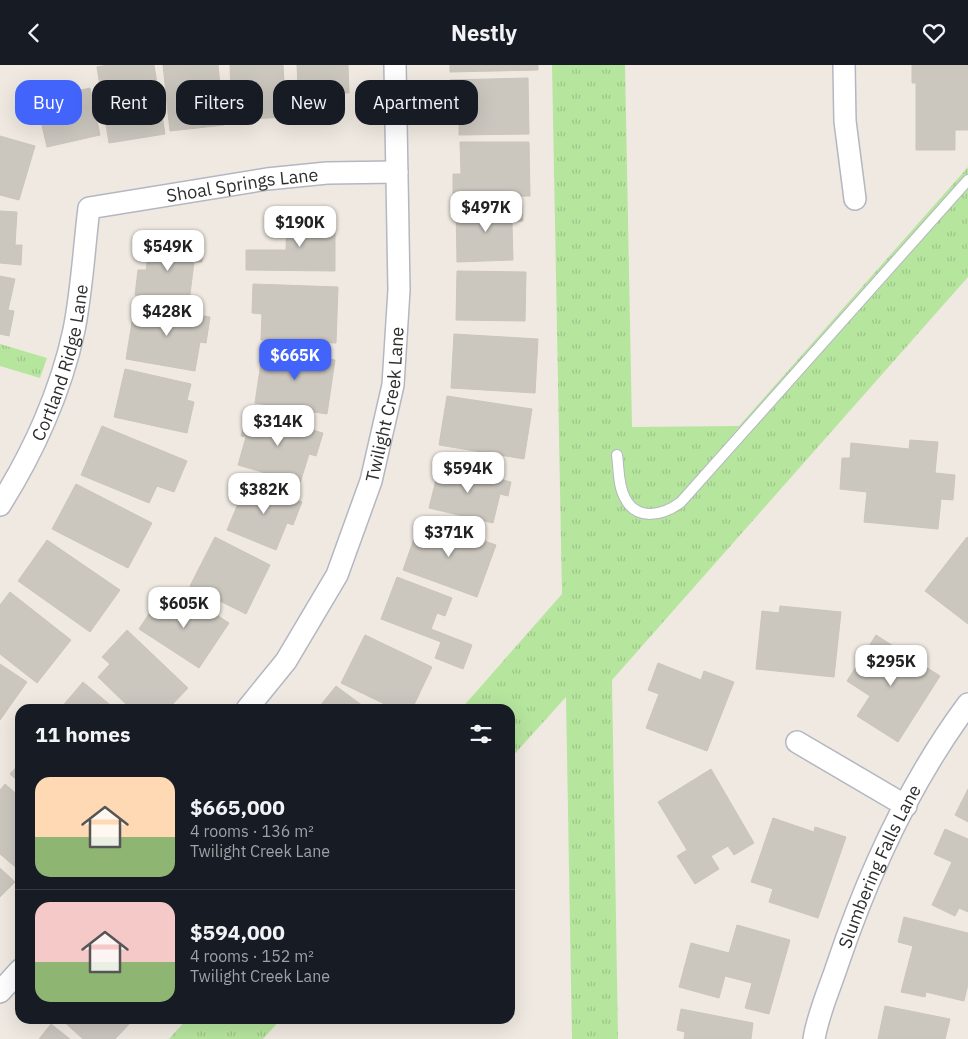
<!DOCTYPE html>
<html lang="en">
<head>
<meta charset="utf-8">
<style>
  body { margin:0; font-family:"IBM Plex Sans",sans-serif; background:#242831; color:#f1f3f6; height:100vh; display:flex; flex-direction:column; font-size:19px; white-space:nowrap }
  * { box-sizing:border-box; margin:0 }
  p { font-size:16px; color:#9ea1a6 }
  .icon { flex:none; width:28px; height:28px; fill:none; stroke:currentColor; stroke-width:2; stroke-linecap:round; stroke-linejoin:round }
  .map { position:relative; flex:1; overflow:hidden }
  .panel { position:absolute; left:15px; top:639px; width:500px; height:320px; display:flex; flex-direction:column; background:#171b24; border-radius:15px; box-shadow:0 5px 20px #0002 }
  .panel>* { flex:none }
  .banner { position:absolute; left:15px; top:15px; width:500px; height:45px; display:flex; gap:10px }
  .price { position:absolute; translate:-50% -42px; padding:0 11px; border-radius:10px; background:#fff; color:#222; font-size:16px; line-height:32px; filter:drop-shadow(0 1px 2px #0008) }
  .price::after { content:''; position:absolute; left:50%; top:30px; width:15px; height:11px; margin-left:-8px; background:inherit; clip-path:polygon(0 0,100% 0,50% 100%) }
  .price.selected { background:#4264fb; color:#fff }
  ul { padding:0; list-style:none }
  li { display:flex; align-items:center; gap:15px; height:125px; padding:0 20px }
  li+li { border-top:1px solid #363941 }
  li span { display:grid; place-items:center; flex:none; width:140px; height:100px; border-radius:15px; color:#555 }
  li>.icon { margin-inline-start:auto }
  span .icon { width:60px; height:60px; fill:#fffc; stroke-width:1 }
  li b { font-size:21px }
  h2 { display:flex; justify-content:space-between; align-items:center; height:60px; padding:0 20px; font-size:21px }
  .chip { padding:0 18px; border-radius:15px; background:#171b24; box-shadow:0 5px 20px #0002; font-size:18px; line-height:45px }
  .chip.selected { background:#4264fb; color:#fff }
  header { display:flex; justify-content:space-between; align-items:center; height:65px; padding:0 20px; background:#171b24; font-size:22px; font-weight:700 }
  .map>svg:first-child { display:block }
</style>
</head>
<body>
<header><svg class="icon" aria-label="back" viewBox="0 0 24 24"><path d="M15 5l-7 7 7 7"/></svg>Nestly<svg class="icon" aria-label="heart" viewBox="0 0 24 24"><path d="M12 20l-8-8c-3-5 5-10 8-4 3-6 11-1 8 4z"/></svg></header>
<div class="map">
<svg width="968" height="974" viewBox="0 0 968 974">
  <defs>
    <pattern id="grass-tufts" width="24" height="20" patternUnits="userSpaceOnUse" patternTransform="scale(1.25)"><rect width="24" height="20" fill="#b6e59e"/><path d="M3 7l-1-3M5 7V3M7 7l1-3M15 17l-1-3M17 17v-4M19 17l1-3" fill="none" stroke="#9dc588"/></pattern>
  </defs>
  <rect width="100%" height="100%" fill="#efe9e1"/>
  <g fill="url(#grass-tufts)">
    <path d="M552,0H625L632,362L739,361L968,102V212L612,615L618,974H572L566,632L510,694V644H461L562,529Z"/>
    <path d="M0,279L47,293L40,313L0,301Z"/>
    <path d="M187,954H281L263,974H169Z"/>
  </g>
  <g fill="#cbc7bf" stroke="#cbc5ba">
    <path d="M107,0H154L165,69L109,78L97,2Z"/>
    <path d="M163,0H218L224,60L170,66Z"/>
    <path d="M230,0H283L286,52L232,55Z"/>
    <path d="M297,0H348L349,28H341V45L299,47Z"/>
    <path d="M450,0H538V5L450,7Z"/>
    <path d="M912,0H968V65H955V85H916V18H912Z"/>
    <path d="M528,13L529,69L459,70V39H450V15Z"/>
    <path d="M90,23L100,70L47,82L36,35Z"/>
    <path d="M0,71L35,81L19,135L0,130Z"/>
    <path d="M460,77H529L530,131L453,132V109H461Z"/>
    <path d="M522,140L523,156L512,157L513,195L457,197L456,142Z"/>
    <path d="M0,146L17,147L15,180H22L21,200L0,198Z"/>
    <path d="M287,152H335V206L246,205V185H286Z"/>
    <path d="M150,177L203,184L202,197H194L189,237L135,230L138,205H146Z"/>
    <path d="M457,206L526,207L525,256L456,255Z"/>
    <path d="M0,211L15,214L8,245L14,246L9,271L0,269Z"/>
    <path d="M253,219L338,222L336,278L261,275L262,249L252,248Z"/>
    <path d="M135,239L210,252L206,278L200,277L195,306L126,294Z"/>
    <path d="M454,269L538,274L535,328L451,323Z"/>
    <path d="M263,284L335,295L327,349L255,338Z"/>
    <path d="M125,304L191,319L187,335L194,337L187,368L114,352Z"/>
    <path d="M447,331L532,344L524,394L439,380Z"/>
    <path d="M248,347L323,368L316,391L309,389L300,418L238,400L246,372L241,371Z"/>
    <path d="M102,361L187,396L174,427L157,421L149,438L81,410Z"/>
    <path d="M910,375L938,377L935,408L955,410L953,435L941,434L938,464L864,457L867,427L840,424L842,393H850L851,378L909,384Z"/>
    <path d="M440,399L511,417L508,431L500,429L493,458L429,443Z"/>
    <path d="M248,415L302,437L293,460L287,458L276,485L227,465Z"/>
    <path d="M76,419L152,458L128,503L52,464Z"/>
    <path d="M421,454L496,480L477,532L403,505Z"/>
    <path d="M215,472L270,500L246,549L190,521Z"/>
    <path d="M967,472L968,473V559L925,526Z"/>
    <path d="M47,475L120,525L90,567L18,516Z"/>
    <path d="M397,512L452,533L445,551L437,548L431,564L472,580L463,604L435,593L441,577L381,554Z"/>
    <path d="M164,526L202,550L206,543L229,558L199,603L139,564Z"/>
    <path d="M10,527L71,575L37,618L0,589V540Z"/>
    <path d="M780,541L841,547L834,612L756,604L762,546L779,548Z"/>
    <path d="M127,565L188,623L168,644H131L98,612L110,599L102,592Z"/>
    <path d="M365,570L432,602L412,644H395L341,618Z"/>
    <path d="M876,570L940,611L898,677L857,651L870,631L847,616Z"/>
    <path d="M658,598L701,615L704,606L734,617L707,686L646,663L659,629L648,625Z"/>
    <path d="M0,599L27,617L0,655Z"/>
    <path d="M83,617L115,644H60Z"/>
    <path d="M336,621L367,644H325L320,641Z"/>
    <path d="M20,698V718L10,709Z"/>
    <path d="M711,704L754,778L734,790L728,781L711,791L719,804L695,819L677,791L687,785L658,737Z"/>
    <path d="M5,719L20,732V806L0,789V725Z"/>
    <path d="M968,724V757L955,750Z"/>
    <path d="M773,753L814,767L815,762L846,772L818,853L769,837L773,824L751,817Z"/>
    <path d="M945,764L968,774V847L959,843L955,851L932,840L952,797L934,789Z"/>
    <path d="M0,803L15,817L0,832Z"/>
    <path d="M904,852L968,868V919L964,936L926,927L925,932L901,927L913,881L898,877Z"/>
    <path d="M737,860L790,875L769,949L745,943L752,918L725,911L719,933L679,922L691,878L729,888Z"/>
    <path d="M885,941L950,954L945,974H878Z"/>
    <path d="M681,944L753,958L751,974H684L685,967L677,965Z"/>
    <path d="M61,954H134L115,974H83Z"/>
    <path d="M51,959L70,974H39Z"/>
  </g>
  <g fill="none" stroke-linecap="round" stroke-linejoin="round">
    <defs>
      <path id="service" d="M617,390C619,404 618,421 625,433C637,457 664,450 681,437L968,115"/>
      <g id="minor">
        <path d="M844,0L845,56L855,134"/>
        <path id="s1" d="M0,440C33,388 61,326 74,265C82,225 84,183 89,143L267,114L327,108L397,107"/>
        <path id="s2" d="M247,644L286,596L337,510L371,416L393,320L399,225L395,0"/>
        <path d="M797,677L906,741"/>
        <path d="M0,927L20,905"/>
        <path id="s3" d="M814,974C818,949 829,925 837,901C868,809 910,717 968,639"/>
      </g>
    </defs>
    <use href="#service" stroke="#b4b7c1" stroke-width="12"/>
    <use href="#minor" stroke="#b4b7c1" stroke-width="24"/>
    <use href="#service" stroke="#fff" stroke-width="10"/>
    <use href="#minor" stroke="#fff" stroke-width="21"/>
  </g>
  <g text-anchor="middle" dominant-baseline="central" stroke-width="4.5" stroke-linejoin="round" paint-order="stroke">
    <g font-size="18" fill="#2e2e2e" stroke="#fff">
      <text stroke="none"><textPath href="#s1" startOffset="469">Shoal Springs Lane</textPath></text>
      <text stroke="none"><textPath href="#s1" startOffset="156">Cortland Ridge Lane</textPath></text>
      <text stroke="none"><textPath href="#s2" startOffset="340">Twilight Creek Lane</textPath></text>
      <text stroke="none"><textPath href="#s3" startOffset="185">Slumbering Falls Lane</textPath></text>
    </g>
  </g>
</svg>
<b class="price" style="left:486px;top:168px">$497K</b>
<b class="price" style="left:300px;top:183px">$190K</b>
<b class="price" style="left:168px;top:207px">$549K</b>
<b class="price" style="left:167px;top:272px">$428K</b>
<b class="price selected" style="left:295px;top:316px">$665K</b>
<b class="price" style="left:278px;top:382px">$314K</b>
<b class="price" style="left:468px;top:429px">$594K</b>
<b class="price" style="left:264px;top:450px">$382K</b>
<b class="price" style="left:449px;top:493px">$371K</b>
<b class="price" style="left:184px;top:564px">$605K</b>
<b class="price" style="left:891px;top:622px">$295K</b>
<div class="banner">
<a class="chip selected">Buy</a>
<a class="chip">Rent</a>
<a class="chip">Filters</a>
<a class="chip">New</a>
<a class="chip">Apartment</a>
</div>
<section class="panel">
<h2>11 homes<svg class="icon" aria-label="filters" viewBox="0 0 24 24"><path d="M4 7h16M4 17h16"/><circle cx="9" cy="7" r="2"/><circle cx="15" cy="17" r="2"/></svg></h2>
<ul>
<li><span style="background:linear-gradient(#ffd9b3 60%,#8fb573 0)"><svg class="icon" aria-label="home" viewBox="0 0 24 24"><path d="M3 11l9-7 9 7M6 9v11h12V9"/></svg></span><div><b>$665,000</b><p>4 rooms · 136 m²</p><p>Twilight Creek Lane</p></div></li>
<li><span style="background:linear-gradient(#f6c9c9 60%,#8fb573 0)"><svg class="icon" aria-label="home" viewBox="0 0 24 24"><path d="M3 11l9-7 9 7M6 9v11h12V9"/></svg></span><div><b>$594,000</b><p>4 rooms · 152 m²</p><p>Twilight Creek Lane</p></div></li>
</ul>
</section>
</div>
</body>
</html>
